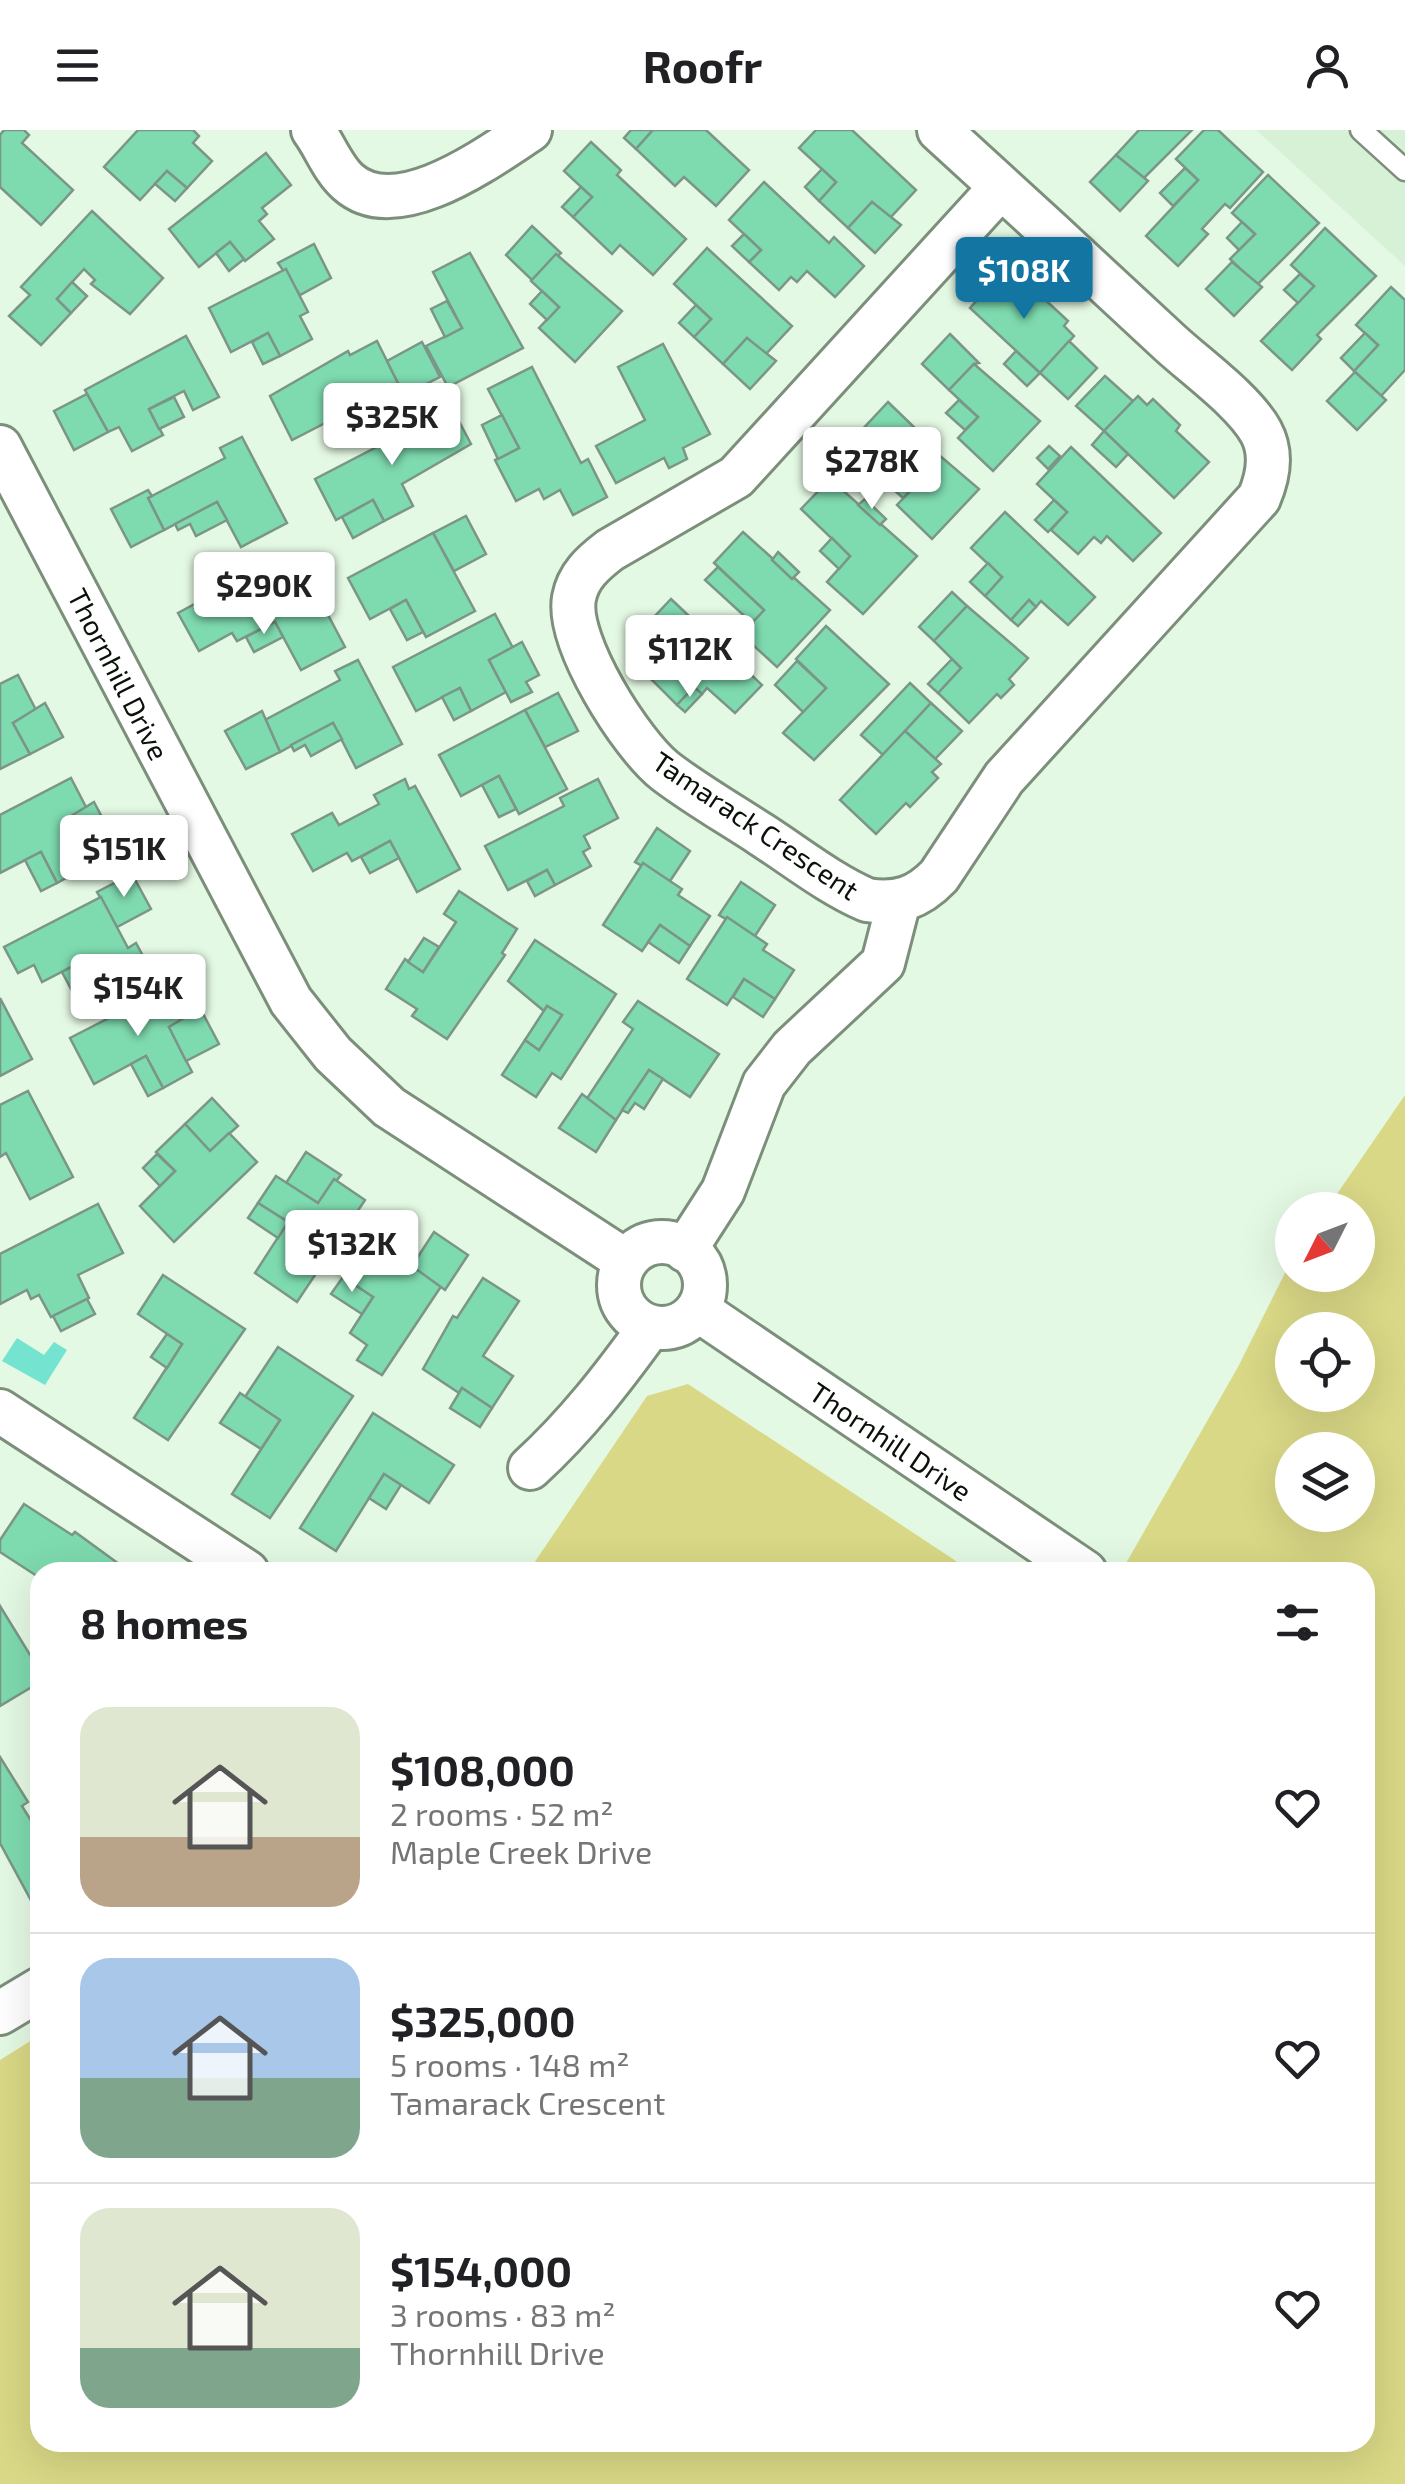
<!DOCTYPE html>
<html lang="en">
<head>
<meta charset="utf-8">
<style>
  body { margin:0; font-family:"Exo 2",sans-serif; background:#f6f6f6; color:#202124; height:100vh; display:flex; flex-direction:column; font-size:38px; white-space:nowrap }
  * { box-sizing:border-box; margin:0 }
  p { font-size:32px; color:#757577 }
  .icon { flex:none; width:55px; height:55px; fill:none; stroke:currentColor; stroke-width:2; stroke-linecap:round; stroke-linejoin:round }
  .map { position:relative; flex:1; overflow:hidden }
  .drawer { position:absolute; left:30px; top:1432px; width:1345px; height:890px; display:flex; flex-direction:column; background:#fff; border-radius:30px; box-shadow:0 10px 40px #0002 }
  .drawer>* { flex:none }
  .needle { width:65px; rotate:228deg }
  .buttons { position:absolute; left:1275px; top:1062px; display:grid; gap:20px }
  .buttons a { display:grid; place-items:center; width:100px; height:100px; border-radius:50%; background:#fff; box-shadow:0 10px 40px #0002; font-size:50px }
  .price { position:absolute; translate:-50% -85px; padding:0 22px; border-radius:10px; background:#fff; color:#222; font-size:32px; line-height:65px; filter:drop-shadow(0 2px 5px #0008) }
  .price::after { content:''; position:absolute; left:50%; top:60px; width:30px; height:22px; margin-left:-15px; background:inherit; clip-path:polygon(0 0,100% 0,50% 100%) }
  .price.on { background:#1375a2; color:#fff }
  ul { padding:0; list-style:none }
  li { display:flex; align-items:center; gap:30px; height:250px; padding:0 50px }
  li+li { border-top:2px solid #e0e0e0 }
  li span { display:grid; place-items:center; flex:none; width:280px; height:200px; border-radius:30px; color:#555 }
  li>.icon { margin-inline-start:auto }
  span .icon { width:120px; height:120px; fill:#fffc; stroke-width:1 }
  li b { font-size:42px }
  h2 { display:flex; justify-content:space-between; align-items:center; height:120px; padding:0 50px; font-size:42px }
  header { display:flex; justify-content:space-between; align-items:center; height:130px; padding:0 50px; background:#fff; font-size:45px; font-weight:700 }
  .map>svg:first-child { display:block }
</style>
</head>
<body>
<header><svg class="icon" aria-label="menu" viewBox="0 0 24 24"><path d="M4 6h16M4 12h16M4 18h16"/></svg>Roofr<svg class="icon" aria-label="person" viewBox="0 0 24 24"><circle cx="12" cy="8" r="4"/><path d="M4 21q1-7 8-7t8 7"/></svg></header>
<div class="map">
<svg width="1405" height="2354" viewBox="0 0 1405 2354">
  <rect width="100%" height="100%" fill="#e4f9e3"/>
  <path fill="#d6f1d5" d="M1256,0H1405V136Z"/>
  <g fill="#d9d886" fill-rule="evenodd">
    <path d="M1405,965V2354H0V1930L40,1905V2312H1365V1442H1121L1238,1237L1292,1129V1145H1358V1080H1326ZM1358,1200V1265H1292V1200ZM1292,1320H1358V1385H1292Z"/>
    <path d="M688,1254L956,1431L963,1442H528L647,1266Z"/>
  </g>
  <path fill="#74e4d0" d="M17,1208L44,1225L54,1212L67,1220L45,1255L2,1231Z"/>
  <g fill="#7edaaf" stroke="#7b9688" stroke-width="2.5">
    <path d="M4,0H24L29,5L22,13L73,60L41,95L0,57V5Z"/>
    <path d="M138,0H193L199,6L193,13L212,31L187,58L167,41L140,70L104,37Z"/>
    <path d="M631,0H653L636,19L624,8Z"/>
    <path d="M653,0H706L749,40L716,76L684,47L675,56L636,19Z"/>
    <path d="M816,0H852L916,60L890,88L872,72L848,98L819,71L836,52L799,18Z"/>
    <path d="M1139,0H1192L1142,50L1116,25Z"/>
    <path d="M1204,0H1218L1263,42L1230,78L1225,74L1202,99L1208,104L1178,136L1146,106L1198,50L1176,29Z"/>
    <path d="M591,12L621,40L617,45L686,109L653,145L620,115L612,124L573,87L592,67L564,41Z"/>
    <path d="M266,23L291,55L262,78L267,84L259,91L274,109L245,131L230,112L199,137L169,99Z"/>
    <path d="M1116,25L1148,51L1120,81L1090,52Z"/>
    <path d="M1185,38L1198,50L1173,76L1160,63Z"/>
    <path d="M822,39L836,52L819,71L805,57Z"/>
    <path d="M167,41L187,58L175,71L155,54Z"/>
    <path d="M1268,45L1319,93L1257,155L1230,129L1255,104L1232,83Z"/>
    <path d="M764,52L829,113L834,107L864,136L835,167L807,141L797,152L791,147L779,160L749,132L761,120L729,90Z"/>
    <path d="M581,57L592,67L573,87L562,77Z"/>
    <path d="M872,72L901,95L875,123L848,98Z"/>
    <path d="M92,81L163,148L130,184L91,154L95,150L84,139L57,169L71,183L41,215L9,186L30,165L21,157Z"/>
    <path d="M1242,92L1255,104L1239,120L1227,108Z"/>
    <path d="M532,96L561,123L532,150L506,125Z"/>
    <path d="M1325,98L1376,146L1317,205L1321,209L1292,240L1261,211L1314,156L1291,135Z"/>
    <path d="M744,104L761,120L749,132L732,116Z"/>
    <path d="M230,112L244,129L229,141L216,123Z"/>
    <path d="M314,114L331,148L300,165L278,133Z"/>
    <path d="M707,118L792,196L765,225L747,208L723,234L694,207L711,189L674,154Z"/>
    <path d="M470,123L523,218L448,257L426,216L462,198L433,142Z"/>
    <path d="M556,124L622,181L575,232L539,198L559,177L531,151Z"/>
    <path d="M1232,132L1262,157L1234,186L1206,159Z"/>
    <path d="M286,139L308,182L300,186L312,209L280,226L268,203L231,222L209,178Z"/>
    <path d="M1003,142L1034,171L1040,165L1068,191L1064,196L1074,206L1040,243L970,178Z"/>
    <path d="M1300,144L1314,156L1298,173L1284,160Z"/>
    <path d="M72,152L87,166L71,183L57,169Z"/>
    <path d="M1391,157L1405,170V240L1381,266L1354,241L1378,215L1356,195Z"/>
    <path d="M542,161L559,177L547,190L530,174Z"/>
    <path d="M447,171L462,198L445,207L431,179Z"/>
    <path d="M696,175L711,189L694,207L679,193Z"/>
    <path d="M268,203L280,226L263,234L252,212Z"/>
    <path d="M1365,203L1378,215L1354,241L1341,228Z"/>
    <path d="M950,204L979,233L974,234L949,260L922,234Z"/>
    <path d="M186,206L219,267L193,280L184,261L149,279L163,305L132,321L119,297L108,302L85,260Z"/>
    <path d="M747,208L776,231L750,259L723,234Z"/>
    <path d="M377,211L399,255L292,310L270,266L348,221L350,225Z"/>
    <path d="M1069,211L1097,238L1068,269L1040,243Z"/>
    <path d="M422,212L440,247L404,265L387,231Z"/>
    <path d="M663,214L710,304L683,318L687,329L669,338L664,328L616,353L596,316L645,290L618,237Z"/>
    <path d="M1016,221L1040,243L1027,256L1004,234Z"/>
    <path d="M974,234L1040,291L993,341L958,308L978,287L949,260Z"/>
    <path d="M532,237L581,333L588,329L607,367L573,385L560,360L544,369L539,359L516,371L495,330L519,318L488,259Z"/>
    <path d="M1355,242L1386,270L1357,300L1327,271Z"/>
    <path d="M1105,246L1133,271L1104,301L1076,276Z"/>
    <path d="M399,255L408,271L370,290L361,274Z"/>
    <path d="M87,264L108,302L74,320L54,281Z"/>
    <path d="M1138,266L1147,275L1153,269L1180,295L1176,301L1209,332L1174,368L1104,301Z"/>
    <path d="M174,267L184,287L159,299L149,279Z"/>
    <path d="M959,270L978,287L965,300L946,283Z"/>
    <path d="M888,272L917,300L888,328L860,302Z"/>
    <path d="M452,278L471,314L402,354L413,376L384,391L373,370L336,390L315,349Z"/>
    <path d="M502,285L519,318L498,329L482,295Z"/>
    <path d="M1104,301L1128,324L1116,337L1092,315Z"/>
    <path d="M912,302L979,359L932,409L897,375L916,355L888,328Z"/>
    <path d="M242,307L287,393L241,417L217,372L164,400L148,368L225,328L220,318Z"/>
    <path d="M1049,316L1060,326L1048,339L1037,328Z"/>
    <path d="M1071,317L1161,403L1133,431L1107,406L1101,413L1094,407L1078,424L1051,400L1067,382L1037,354Z"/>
    <path d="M897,337L916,355L903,368L884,351Z"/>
    <path d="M830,349L917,426L863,484L827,452L850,426L801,379Z"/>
    <path d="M148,360L152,366L148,368L164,400L131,417L111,379Z"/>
    <path d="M865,369L886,389L880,395L858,375Z"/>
    <path d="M373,370L384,391L353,408L342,387Z"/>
    <path d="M1054,370L1067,382L1048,402L1035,390Z"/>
    <path d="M217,372L227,390L196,406L190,394L178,400L175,394Z"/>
    <path d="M1005,382L1095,467L1068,495L1041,471L1036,477L1029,470L1011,490L985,466L1002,447L971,418Z"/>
    <path d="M466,386L486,424L454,441L433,403Z"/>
    <path d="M743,402L830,480L777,537L741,504L764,480L714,433Z"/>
    <path d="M433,403L475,481L426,507L406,470L370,489L348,448Z"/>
    <path d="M832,408L850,426L839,439L820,421Z"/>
    <path d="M778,422L799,442L792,449L772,430Z"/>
    <path d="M291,429L296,437L301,434L345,517L301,540L275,492L237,511L232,503L199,521L178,483L217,462L224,475L265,453L261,444Z"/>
    <path d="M988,433L1002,447L985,466L970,452Z"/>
    <path d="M718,437L764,480L752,493L705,450Z"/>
    <path d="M952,462L967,476L934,511L919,497Z"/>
    <path d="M671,469L762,555L735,583L707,558L702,564L694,557L677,575L652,550L667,534L637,505Z"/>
    <path d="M406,470L423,502L407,510L390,479Z"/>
    <path d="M1029,470L1036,477L1018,496L1011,490Z"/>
    <path d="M967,476L1028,528L1009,549L1014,555L1001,568L997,564L969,593L938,563L961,538L934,511Z"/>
    <path d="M495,484L513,518L489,530L506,562L471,581L460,558L416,581L393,537Z"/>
    <path d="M275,492L283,507L254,522L246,507Z"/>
    <path d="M826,496L889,554L814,630L783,603L826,558L796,529Z"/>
    <path d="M522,512L539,545L526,552L532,562L511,572L489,530Z"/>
    <path d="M653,521L667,534L652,550L638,537Z"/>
    <path d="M952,529L961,538L938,563L928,554Z"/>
    <path d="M358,530L402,614L356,638L333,593L280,622L263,591L340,550L335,541Z"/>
    <path d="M797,531L826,558L803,582L775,555Z"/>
    <path d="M18,545L36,580L13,593L30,624L0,639V554Z"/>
    <path d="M910,553L931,573L883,625L861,605Z"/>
    <path d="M694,557L702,564L685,582L677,575Z"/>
    <path d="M460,558L471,581L454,590L442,567Z"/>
    <path d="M558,563L578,601L545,617L525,580Z"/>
    <path d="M45,573L63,607L30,624L13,593Z"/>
    <path d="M931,573L962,601L935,629L905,601Z"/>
    <path d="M525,580L567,659L519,684L499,646L461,666L439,625Z"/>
    <path d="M262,581L280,622L246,639L225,601Z"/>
    <path d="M333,593L342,609L311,626L305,615L294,621L291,615Z"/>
    <path d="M905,601L941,634L932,642L938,648L910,677L906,673L876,704L840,670Z"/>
    <path d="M499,646L516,679L499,687L482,655Z"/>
    <path d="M71,648L87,679L63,691L86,737L57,753L41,722L0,743V685Z"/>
    <path d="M405,649L409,659L415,656L460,739L417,762L390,711L352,731L347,723L313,741L292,704L332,683L339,695L379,674L374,665Z"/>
    <path d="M598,649L618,688L584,706L590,718L583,722L591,736L555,755L547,740L508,760L485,716L564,676L560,668Z"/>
    <path d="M94,672L113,708L81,726L63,691Z"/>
    <path d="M657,698L690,721L670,751L635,732Z"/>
    <path d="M390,711L399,728L370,743L361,727Z"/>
    <path d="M41,722L57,753L41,761L25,730Z"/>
    <path d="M643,733L682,759L678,765L710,786L690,816L660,795L642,821L603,795Z"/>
    <path d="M547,740L555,755L535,766L527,751Z"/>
    <path d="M132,744L151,779L117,797L97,762Z"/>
    <path d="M741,752L775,775L755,806L719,785Z"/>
    <path d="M459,761L517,799L502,823L505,825L447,909L412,886L417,879L386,859L405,829L423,842L456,792L444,784Z"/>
    <path d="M101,767L128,818L136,813L150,839L99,866L81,832L42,852L34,835L18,843L4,817Z"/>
    <path d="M727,787L767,814L763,820L794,840L775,869L744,849L727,875L687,849Z"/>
    <path d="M660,795L690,816L679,833L648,812Z"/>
    <path d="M424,808L439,817L423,842L408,832Z"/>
    <path d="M535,810L616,864L561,949L552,943L536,967L502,945L525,910L539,920L562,885L547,876L544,881L508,851Z"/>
    <path d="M81,832L97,864L79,874L62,842Z"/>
    <path d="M744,849L775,869L763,887L733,867Z"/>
    <path d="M177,853L194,884L169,897L192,942L163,958L146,926L94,954L70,908Z"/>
    <path d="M0,868L32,929L0,946Z"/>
    <path d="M638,871L719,924L690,967L649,940L616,990L586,970L633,899L623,892Z"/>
    <path d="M547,876L562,885L539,920L525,910Z"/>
    <path d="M200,878L219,914L186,931L169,897Z"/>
    <path d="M146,926L163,958L148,966L131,934Z"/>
    <path d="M649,940L663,949L644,979L635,973L628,983L622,980Z"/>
    <path d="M28,961L73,1047L30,1069L6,1023L0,1027V975Z"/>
    <path d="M582,964L616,990L596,1022L559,998Z"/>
    <path d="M212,968L238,996L210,1021L185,994Z"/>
    <path d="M185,994L210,1021L229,1003L257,1032L174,1112L140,1076L175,1041L156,1022Z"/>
    <path d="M306,1022L341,1045L318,1073L286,1053Z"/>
    <path d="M157,1024L175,1041L160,1056L143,1038Z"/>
    <path d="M276,1046L318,1073L334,1049L365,1070L297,1172L255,1143L288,1092L258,1073Z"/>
    <path d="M258,1073L288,1092L278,1108L248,1088Z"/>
    <path d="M98,1074L123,1123L78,1145L89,1168L51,1187L39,1165L31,1169L27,1160L0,1174V1124Z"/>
    <path d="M375,1098L398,1114L393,1122L442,1155L382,1245L357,1230L367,1215L350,1203L373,1167L343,1147Z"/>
    <path d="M434,1102L468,1125L445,1160L412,1136Z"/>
    <path d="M163,1145L245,1199L168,1310L134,1288L182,1214L138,1184Z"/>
    <path d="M343,1147L373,1167L362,1184L331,1164Z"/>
    <path d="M483,1148L519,1171L483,1226L513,1246L492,1278L462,1258L459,1263L423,1239L453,1186L457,1188Z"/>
    <path d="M87,1169L95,1184L61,1201L53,1186Z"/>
    <path d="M167,1204L182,1214L167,1238L151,1227Z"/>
    <path d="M278,1217L353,1266L270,1388L232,1364L280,1290L245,1267Z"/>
    <path d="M462,1258L492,1278L480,1297L450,1278Z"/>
    <path d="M240,1263L280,1290L261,1319L220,1293Z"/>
    <path d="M373,1283L454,1335L429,1373L384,1344L336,1421L300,1398Z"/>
    <path d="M384,1344L401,1355L386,1379L369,1368Z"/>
    <path d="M24,1374L72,1405L75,1402L130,1442H40V1448L0,1422V1410Z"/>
    <path d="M0,1476L40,1541V1552L0,1576Z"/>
    <path d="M0,1627L28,1672L22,1676L40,1705V1770L33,1774L0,1713Z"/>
  </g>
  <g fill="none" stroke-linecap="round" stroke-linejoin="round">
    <defs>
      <path id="service" d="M1361,0L1405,40"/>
      <g id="minor">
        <path d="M313,0C325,16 333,39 348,52C396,95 486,29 530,0"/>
        <path d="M939,0C1016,70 1093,141 1169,212C1196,237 1244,271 1261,302C1273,324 1268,347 1259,368L1004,648L939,746C918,768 897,775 867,770C830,754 796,727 762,705C730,684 695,664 665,641C631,614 566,512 574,468C578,446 593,433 610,420L736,347L1001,57"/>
        <path d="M0,317L291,871L333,924L389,977L626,1131"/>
        <circle cx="662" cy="1155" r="43"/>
        <path d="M685,1120L723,1061L764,954L792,918L883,833L899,771"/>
        <path d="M698,1180L1085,1442"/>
        <path d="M0,1281L247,1442"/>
        <path d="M530,1338C577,1295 613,1248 650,1197"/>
        <path d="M0,1883L40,1859"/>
      </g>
    </defs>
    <use href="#service" stroke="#7c8f7b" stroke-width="25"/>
    <use href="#minor" stroke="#7c8f7b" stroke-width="48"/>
    <use href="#service" stroke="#fff" stroke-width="20"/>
    <use href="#minor" stroke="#fff" stroke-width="42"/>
  </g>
  <g text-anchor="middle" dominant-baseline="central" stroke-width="8" stroke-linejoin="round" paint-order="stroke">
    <g font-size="28" fill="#0a1109" stroke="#fff">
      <text transform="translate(119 544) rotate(63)">Thornhill Drive</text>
      <text transform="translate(756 695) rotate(34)">Tamarack Crescent</text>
      <text transform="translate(891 1311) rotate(34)">Thornhill Drive</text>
    </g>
  </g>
</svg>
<div class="buttons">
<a><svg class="needle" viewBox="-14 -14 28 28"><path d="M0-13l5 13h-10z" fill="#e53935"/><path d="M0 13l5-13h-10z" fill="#757577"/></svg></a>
<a><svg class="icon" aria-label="locate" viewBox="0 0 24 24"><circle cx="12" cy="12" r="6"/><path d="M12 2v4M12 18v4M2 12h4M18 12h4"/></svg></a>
<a><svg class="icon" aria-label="layers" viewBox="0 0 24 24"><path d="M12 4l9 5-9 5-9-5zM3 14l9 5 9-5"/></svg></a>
</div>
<b class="price on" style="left:1024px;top:192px">$108K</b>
<b class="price" style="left:392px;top:338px">$325K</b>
<b class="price" style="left:872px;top:382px">$278K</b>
<b class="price" style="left:264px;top:507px">$290K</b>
<b class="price" style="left:690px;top:570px">$112K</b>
<b class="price" style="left:124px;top:770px">$151K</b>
<b class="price" style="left:138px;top:909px">$154K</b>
<b class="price" style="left:352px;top:1165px">$132K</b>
<section class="drawer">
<h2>8 homes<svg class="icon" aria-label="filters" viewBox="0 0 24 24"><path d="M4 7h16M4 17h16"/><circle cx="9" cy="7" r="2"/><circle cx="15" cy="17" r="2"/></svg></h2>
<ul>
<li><span style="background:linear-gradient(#dfe7d0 65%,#b9a48a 0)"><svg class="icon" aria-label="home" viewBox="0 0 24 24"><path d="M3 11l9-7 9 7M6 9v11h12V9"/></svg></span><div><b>$108,000</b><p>2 rooms · 52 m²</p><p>Maple Creek Drive</p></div><svg class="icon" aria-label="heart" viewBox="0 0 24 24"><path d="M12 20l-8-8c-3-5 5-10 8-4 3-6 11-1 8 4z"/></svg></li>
<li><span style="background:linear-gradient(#a9c7e8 60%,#7fa58c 0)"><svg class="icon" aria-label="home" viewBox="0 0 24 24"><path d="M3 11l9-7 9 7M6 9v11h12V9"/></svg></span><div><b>$325,000</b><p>5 rooms · 148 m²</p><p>Tamarack Crescent</p></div><svg class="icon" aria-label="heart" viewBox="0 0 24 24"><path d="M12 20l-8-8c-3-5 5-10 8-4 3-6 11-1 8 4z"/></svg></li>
<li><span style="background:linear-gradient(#dfe7d0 70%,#7fa58c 0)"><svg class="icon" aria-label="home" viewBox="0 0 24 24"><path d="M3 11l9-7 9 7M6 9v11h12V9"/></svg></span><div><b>$154,000</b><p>3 rooms · 83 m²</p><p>Thornhill Drive</p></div><svg class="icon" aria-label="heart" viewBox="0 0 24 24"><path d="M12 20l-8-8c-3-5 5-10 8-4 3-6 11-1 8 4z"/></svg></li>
</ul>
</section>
</div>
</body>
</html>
